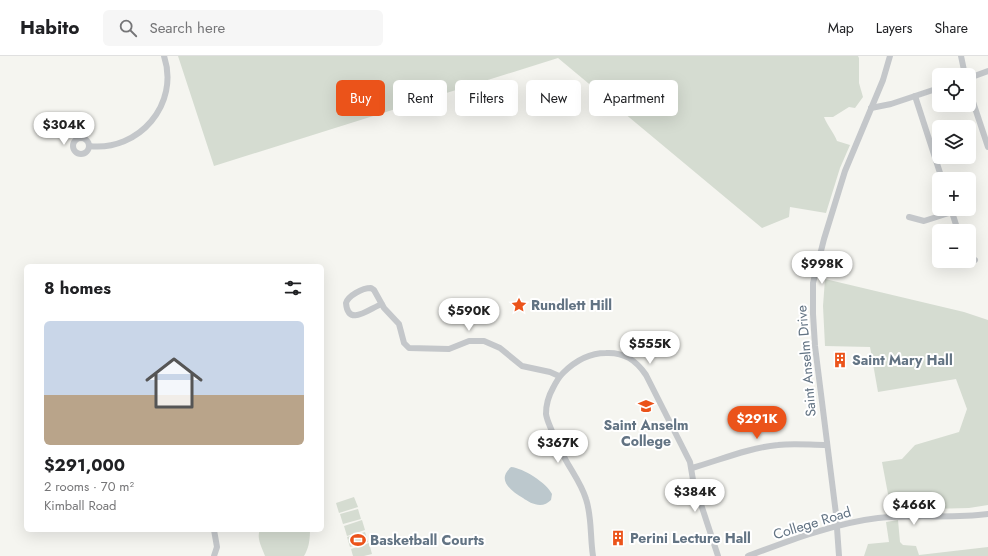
<!DOCTYPE html>
<html lang="en">
<head>
<meta charset="utf-8">
<style>
  body { margin:0; font-family:Jost,sans-serif; background:#f6f6f6; color:#202124; height:100vh; display:flex; flex-direction:column; font-size:15px; white-space:nowrap }
  * { box-sizing:border-box; margin:0 }
  p { font-size:13px; color:#757577 }
  .icon { flex:none; width:22px; height:22px; fill:none; stroke:currentColor; stroke-width:2; stroke-linecap:round; stroke-linejoin:round }
  .map { position:relative; flex:1; overflow:hidden }
  .drawer { position:absolute; left:24px; top:208px; width:300px; height:268px; display:flex; flex-direction:column; background:#fff; border-radius:6px; box-shadow:0 4px 16px #0002 }
  .drawer>* { flex:none }
  .hud { position:absolute; left:336px; top:24px; width:380px; height:36px; display:flex; gap:8px }
  .fabs { position:absolute; left:932px; top:12px; display:grid; gap:8px }
  .fabs a { display:grid; place-items:center; width:44px; height:44px; border-radius:6px; background:#fff; box-shadow:0 4px 16px #0002; font-size:20px }
  .price { position:absolute; translate:-50% -34px; padding:0 9px; border-radius:14px; background:#fff; color:#222; font-size:13px; line-height:26px; filter:drop-shadow(0 1px 2px #0008) }
  .price::after { content:''; position:absolute; left:50%; top:24px; width:12px; height:9px; margin-left:-6px; background:inherit; clip-path:polygon(0 0,100% 0,50% 100%) }
  .price.selected { background:#eb531a; color:#fff }
  ul { padding:0; list-style:none }
  li { display:grid; align-content:center; gap:8px; height:212px; padding:0 20px }
  li span { display:grid; place-items:center; height:124px; border-radius:6px; color:#555 }
  li>.icon { margin-inline-start:auto }
  span .icon { width:72px; height:72px; fill:#fffc; stroke-width:1 }
  li b { font-size:17px }
  h2 { display:flex; justify-content:space-between; align-items:center; height:48px; padding:0 20px; font-size:17px }
  .tag { padding:0 14px; border-radius:6px; background:#fff; box-shadow:0 4px 16px #0002; font-size:14px; line-height:36px }
  .tag.selected { background:#eb531a; color:#fff }
  header { display:flex; align-items:center; gap:24px; box-sizing:border-box; height:56px; padding:0 20px; background:#fff; border-bottom:1px solid #e0e0e0 }
  header strong { font-size:19px }
  nav { display:flex; gap:22px; margin-inline-start:auto; font-size:14px }
  .search { width:280px; height:36px; background:#f6f6f6; display:flex; align-items:center; gap:10px; box-sizing:border-box; padding:0 14px; border-radius:6px; color:#757577; font-size:15px }
  .map>svg:first-child { display:block }
</style>
</head>
<body>
<header>
<strong>Habito</strong>
<div class="search"><svg class="icon" aria-label="search" viewBox="0 0 24 24"><circle cx="10" cy="10" r="6"/><path d="M15 15l6 6"/></svg>Search here</div>
<nav><a>Map</a><a>Layers</a><a>Share</a></nav>
</header>
<div class="map">
<svg width="988" height="500" viewBox="0 0 988 500">
  <rect width="100%" height="100%" fill="#f5f5f0"/>
  <g fill="#d5dcd1">
    <path d="M178,0H858L859,2V27L863,41L855,52L849,51L833,61H824C827,69 834,77 837,85L850,89L840,112L826,157L790,151L789,161L762,172L558,2L214,110Z"/>
    <path d="M825,223L964,256L988,264V449L969,452L891,454L882,406L902,403L915,389L959,376L967,353L956,323L878,336L870,291L825,290L823,250Z"/>
    <path d="M354,441L358,451L339,457L336,447Z"/>
    <path d="M358,453L361,463L343,468L340,458Z"/>
    <path d="M362,464L365,474L347,480L344,470Z"/>
    <path d="M898,464L900,486L903,489L916,490L919,499L988,491V500H864L868,488L889,486L886,466Z"/>
    <path d="M260,474H310C310,483 309,492 304,500H265C262,492 256,481 260,474Z"/>
    <path d="M365,476L368,486L350,491L347,481Z"/>
    <path d="M369,487L372,498L364,500H353L351,493Z"/>
  </g>
  <path fill="#bcc8cd" d="M511,411C523,412 547,427 552,438L551,444C548,447 544,449 540,449C534,449 527,445 523,442C511,435 496,424 511,411Z"/>
  <g fill="none" stroke-linecap="round" stroke-linejoin="round">
    <g stroke="#c4c7ca" stroke-width="6">
      <path d="M961,0L965,19"/>
      <path d="M969,22L988,15"/>
      <path d="M969,34L988,91"/>
      <path d="M915,40L942,123"/>
      <path d="M871,52L891,48L939,32"/>
      <circle cx="81" cy="90" r="8"/>
      <path d="M89,90C139,96 180,48 164,0"/>
      <path d="M951,153L958,175"/>
      <path d="M909,161L924,165L952,156"/>
      <path d="M969,200L975,204"/>
      <path d="M382,248C370,252 348,272 346,247C348,240 362,232 371,232L374,234L384,252L399,268L404,287L409,292L449,293L469,285H484L500,292L522,310L550,316L559,320"/>
      <path d="M692,412C720,404 748,392 778,389C794,387 810,389 827,389"/>
      <path d="M214,474L217,491L214,500"/>
      <path d="M593,500C590,481 592,461 586,443C582,430 575,420 568,408C562,398 558,388 553,378C551,372 547,365 546,358C546,349 549,339 553,332C556,326 559,321 563,317C575,305 589,297 606,297C624,296 636,304 646,319L690,406L693,424L718,500"/>
      <path d="M748,500C788,485 835,467 878,462C914,458 951,463 988,458"/>
      <path d="M839,500L836,458L815,290L813,258V227L824,183L845,115L883,24L890,0"/>
    </g>
  </g>
  <defs>
    <symbol id="sight-bare" viewBox="-9 -9 18 18"><path d="M0-6L1.8-2.2L6-1.7L2.9 1.2L3.7 5.4L0 3.3L-3.7 5.4L-2.9 1.2L-6-1.7L-1.8-2.2Z" fill="#eb531a" stroke="#fff" stroke-width="2.5" paint-order="stroke"/></symbol>
    <symbol id="building-bare" viewBox="-9 -9 18 18"><path d="M-4-6H4V6H1V3H-1V6H-4ZM-2.5-4.3h1.7v1.8h-1.7ZM.8-4.3h1.7v1.8H.8ZM-2.5-1h1.7V.8h-1.7ZM.8-1h1.7V.8H.8Z" fill="#eb531a" stroke="#fff" stroke-width="2.5" paint-order="stroke"/></symbol>
    <symbol id="university-bare" viewBox="-9 -9 18 18"><path d="M0-5L7-2L0 1L-7-2ZM-4 1L0 2.5L4 1V4Q0 6-4 4Z" fill="#eb531a" stroke="#fff" stroke-width="2.5" paint-order="stroke"/></symbol>
    <symbol id="stadium-bare" viewBox="-9 -9 18 18"><path d="M0-5a6.5 5 0 1 0 0 10a6.5 5 0 1 0 0-10ZM-3.5-1.8h7v3.6h-7Z" fill="#eb531a" stroke="#fff" stroke-width="2.5" paint-order="stroke"/></symbol>
  </defs>
  <g fill-rule="evenodd">
    <use href="#sight-bare" x="508" y="238" width="22" height="22"/>
    <use href="#building-bare" x="829" y="293" width="22" height="22"/>
    <use href="#university-bare" x="635" y="339" width="22" height="22"/>
    <use href="#building-bare" x="607" y="471" width="22" height="22"/>
    <use href="#stadium-bare" x="347" y="473" width="22" height="22"/>
  </g>
  <g text-anchor="middle" dominant-baseline="central" stroke-width="4" stroke-linejoin="round" paint-order="stroke">
    <g font-size="14" font-weight="bold" fill="#627383" stroke="#fff" text-anchor="start">
      <text x="531" y="249">Rundlett Hill</text>
      <text x="852" y="304">Saint Mary Hall</text>
      <text x="646" y="369" text-anchor="middle">Saint Anselm<tspan x="646" dy="16">College</tspan></text>
      <text x="630" y="482">Perini Lecture Hall</text>
      <text x="370" y="484">Basketball Courts</text>
    </g>
    <g font-size="14" fill="#627383" stroke="#fff">
      <text transform="translate(806 305) rotate(-95)">Saint Anselm Drive</text>
      <text transform="translate(812 467) rotate(-17)">College Road</text>
    </g>
  </g>
</svg>
<div class="fabs">
<a><svg class="icon" aria-label="locate" viewBox="0 0 24 24"><circle cx="12" cy="12" r="6"/><path d="M12 2v4M12 18v4M2 12h4M18 12h4"/></svg></a>
<a><svg class="icon" aria-label="layers" viewBox="0 0 24 24"><path d="M12 4l9 5-9 5-9-5zM3 14l9 5 9-5"/></svg></a>
<a>+</a>
<a>−</a>
</div>
<b class="price" style="left:64px;top:90px">$304K</b>
<b class="price" style="left:822px;top:229px">$998K</b>
<b class="price" style="left:469px;top:276px">$590K</b>
<b class="price" style="left:650px;top:309px">$555K</b>
<b class="price selected" style="left:757px;top:384px">$291K</b>
<b class="price" style="left:558px;top:408px">$367K</b>
<b class="price" style="left:695px;top:457px">$384K</b>
<b class="price" style="left:914px;top:470px">$466K</b>
<div class="hud">
<a class="tag selected">Buy</a>
<a class="tag">Rent</a>
<a class="tag">Filters</a>
<a class="tag">New</a>
<a class="tag">Apartment</a>
</div>
<section class="drawer">
<h2>8 homes<svg class="icon" aria-label="filters" viewBox="0 0 24 24"><path d="M4 7h16M4 17h16"/><circle cx="9" cy="7" r="2"/><circle cx="15" cy="17" r="2"/></svg></h2>
<ul>
<li><span style="background:linear-gradient(#c9d6e8 60%,#b9a48a 0)"><svg class="icon" aria-label="home" viewBox="0 0 24 24"><path d="M3 11l9-7 9 7M6 9v11h12V9"/></svg></span><div><b>$291,000</b><p>2 rooms · 70 m²</p><p>Kimball Road</p></div></li>
</ul>
</section>
</div>
</body>
</html>
